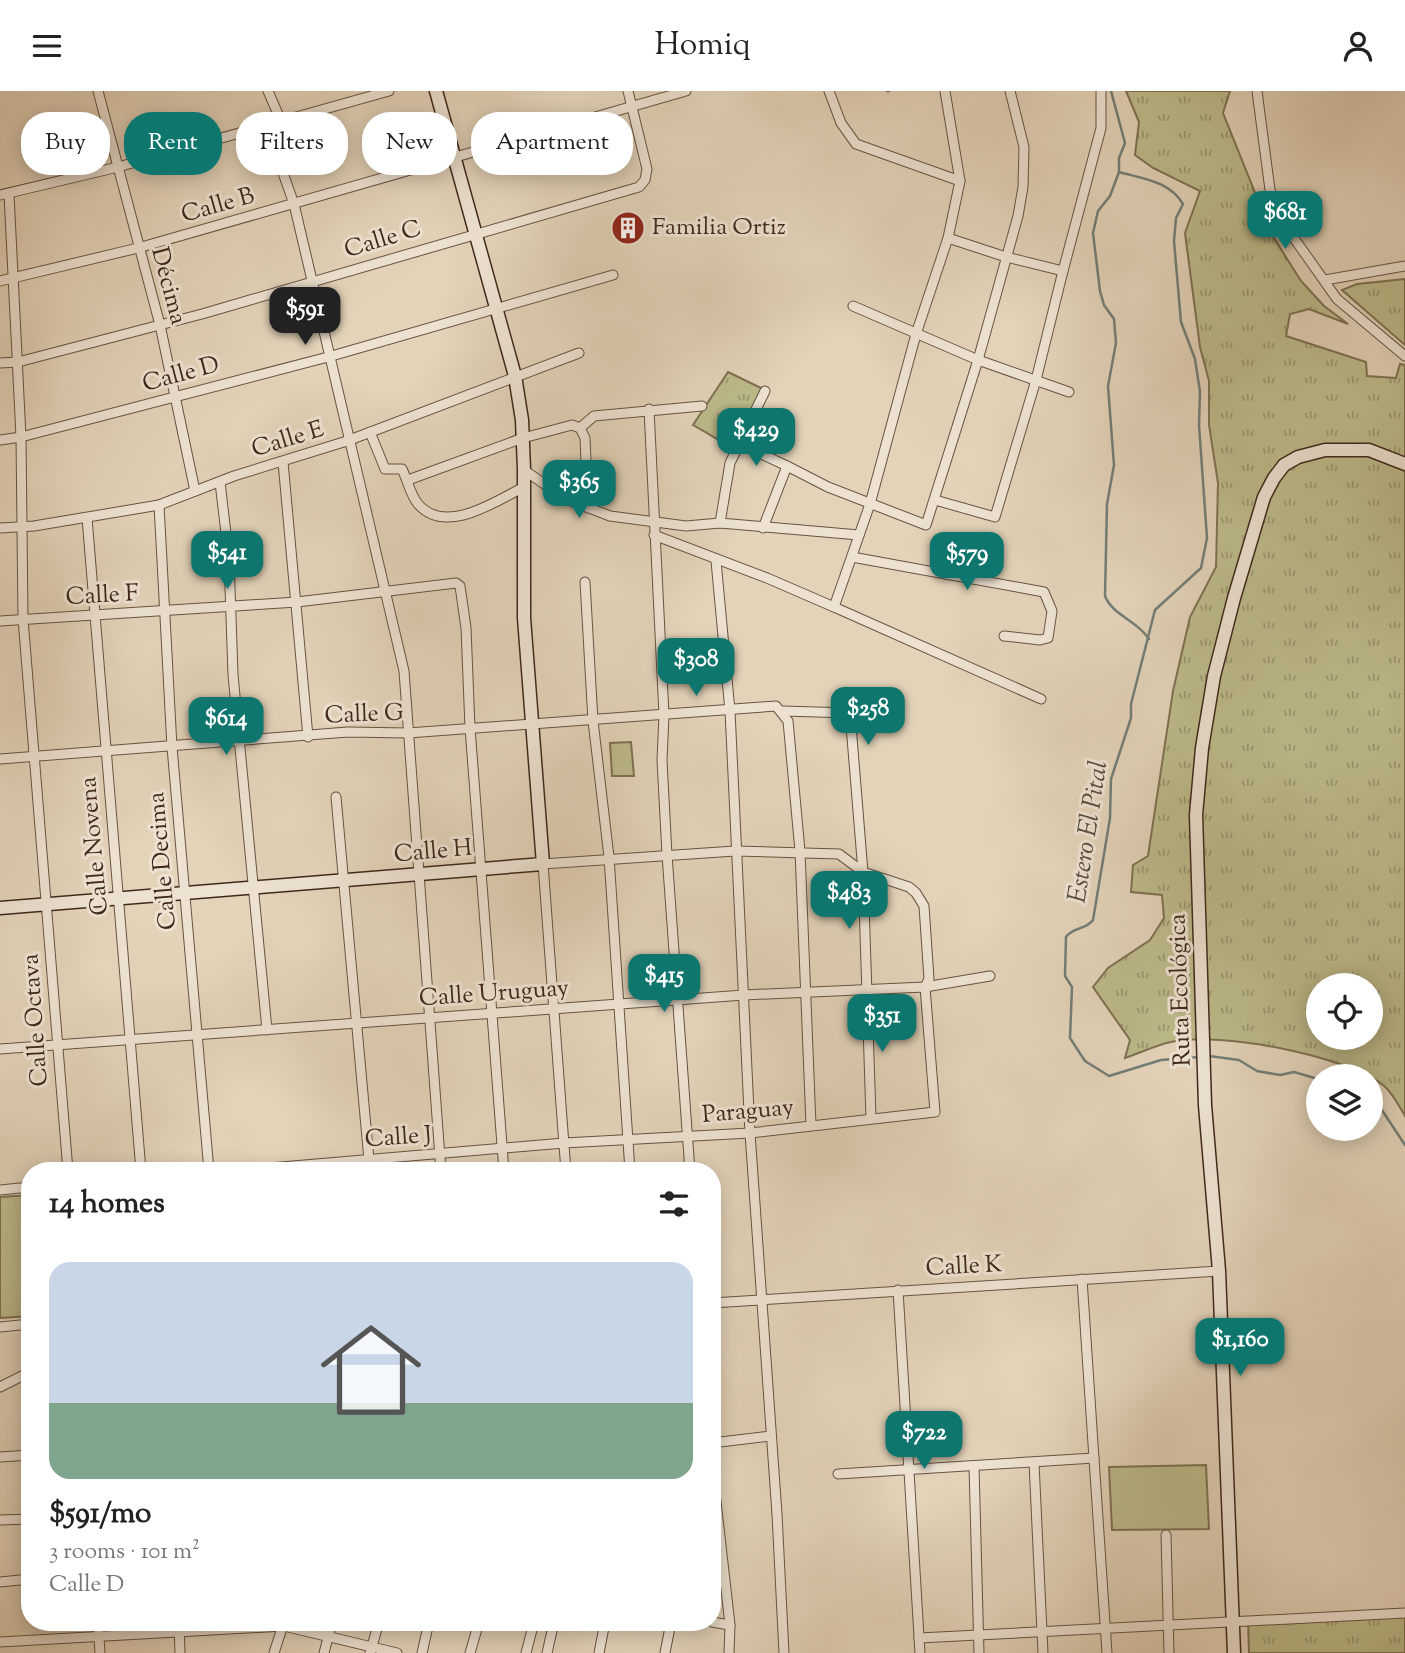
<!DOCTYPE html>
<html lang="en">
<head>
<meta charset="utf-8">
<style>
  body { margin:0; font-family:"Sorts Mill Goudy",serif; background:#f6f6f6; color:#222; height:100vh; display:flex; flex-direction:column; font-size:26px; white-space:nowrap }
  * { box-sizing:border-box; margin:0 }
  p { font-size:23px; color:#767676 }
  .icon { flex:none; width:38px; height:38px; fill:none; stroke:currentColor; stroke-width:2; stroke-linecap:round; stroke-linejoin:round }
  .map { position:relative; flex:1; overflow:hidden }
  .drawer { position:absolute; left:21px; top:1071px; width:700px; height:469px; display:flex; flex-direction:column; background:#fff; border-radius:28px; box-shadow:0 4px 18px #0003 }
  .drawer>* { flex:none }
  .top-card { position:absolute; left:21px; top:21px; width:700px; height:63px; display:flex; gap:14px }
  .buttons { position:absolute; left:1306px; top:882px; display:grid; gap:14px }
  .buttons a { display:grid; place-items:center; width:77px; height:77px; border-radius:50%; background:#fff; box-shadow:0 4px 18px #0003; font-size:35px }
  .price { position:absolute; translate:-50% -60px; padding:0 16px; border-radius:14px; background:#0f766e; color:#fff; font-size:23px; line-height:46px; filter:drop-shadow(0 2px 4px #0008) }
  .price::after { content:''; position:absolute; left:50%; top:42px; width:21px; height:16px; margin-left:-10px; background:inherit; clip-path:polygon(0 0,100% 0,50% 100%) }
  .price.on { background:#222; color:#fff }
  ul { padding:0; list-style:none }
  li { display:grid; align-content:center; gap:14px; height:371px; padding:0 28px }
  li+li { border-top:2px solid #e0e0e0 }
  li span { display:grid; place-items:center; height:217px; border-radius:21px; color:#555 }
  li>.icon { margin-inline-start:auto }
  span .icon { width:126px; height:126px; fill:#fffc; stroke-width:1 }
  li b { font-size:30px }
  h2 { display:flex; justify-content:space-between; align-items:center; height:84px; padding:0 28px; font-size:30px }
  .chip { padding:0 24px; border-radius:28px; background:#fff; box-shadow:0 4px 18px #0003; font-size:24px; line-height:63px }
  .chip.on { background:#0f766e; color:#fff }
  header { display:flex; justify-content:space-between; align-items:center; height:91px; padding:0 28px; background:#fff; font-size:32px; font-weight:600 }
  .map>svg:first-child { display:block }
</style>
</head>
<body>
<header><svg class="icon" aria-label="menu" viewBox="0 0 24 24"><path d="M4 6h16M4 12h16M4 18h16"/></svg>Homiq<svg class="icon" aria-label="person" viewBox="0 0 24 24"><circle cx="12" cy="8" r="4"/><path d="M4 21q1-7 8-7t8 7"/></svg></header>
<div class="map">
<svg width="1405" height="1562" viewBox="0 0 1405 1562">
  <defs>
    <pattern id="park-tufts" width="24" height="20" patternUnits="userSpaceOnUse" patternTransform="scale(1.75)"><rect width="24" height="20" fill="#bcba8a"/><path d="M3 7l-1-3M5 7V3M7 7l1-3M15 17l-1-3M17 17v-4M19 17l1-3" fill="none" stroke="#9a9770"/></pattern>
  </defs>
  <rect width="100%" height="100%" fill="#e3d3b9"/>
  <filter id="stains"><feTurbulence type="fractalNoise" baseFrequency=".00286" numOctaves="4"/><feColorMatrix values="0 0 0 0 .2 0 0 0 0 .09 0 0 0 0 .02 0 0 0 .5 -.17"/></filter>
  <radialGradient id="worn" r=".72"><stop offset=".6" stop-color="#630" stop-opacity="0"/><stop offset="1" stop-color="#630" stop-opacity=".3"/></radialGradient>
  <g fill="#bcba8a" stroke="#7e7152" stroke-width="2">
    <path d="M631,651L634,685H612L610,652Z"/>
    <path d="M30,1104V1225L0,1227V1106Z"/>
    <path d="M1206,1374L1209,1438L1112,1439L1109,1376Z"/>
  </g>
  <g fill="url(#park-tufts)" stroke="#7e7152" stroke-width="2" fill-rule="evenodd">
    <path d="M1126,0H1230L1223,22L1260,114L1262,128L1301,190L1324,215L1348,233L1309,218L1290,223L1286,245L1366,271L1367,285L1396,287L1400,273L1405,274V1025C1399,1015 1392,1001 1383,994C1346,965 1220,940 1171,951C1156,954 1140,962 1125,967L1130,949L1093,896L1108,877L1150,849L1164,827L1162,804L1131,801L1133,774L1148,765L1173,600L1190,526L1216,476L1218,392L1209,334V290L1200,256L1185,142L1200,100L1153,77L1135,64L1139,31ZM1318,894H1370V947H1318Z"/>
    <path d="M1405,188V254L1342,199L1357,193Z"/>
    <path d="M728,281L763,298L731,356L693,334Z"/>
    <path d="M1405,1525V1562H1249L1248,1529Z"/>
  </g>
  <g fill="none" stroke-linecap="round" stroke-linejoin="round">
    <g stroke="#737e77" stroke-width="2.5">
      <path d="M887,0H889"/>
      <path d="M1111,0L1125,52L1119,67V81C1144,88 1169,90 1183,113L1176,127L1174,150L1181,231L1195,268L1200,301L1199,334L1207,447L1201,477L1155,519L1131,613V627L1111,688L1110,727L1093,829C1086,839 1072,836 1066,846L1065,885L1072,896L1070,947L1085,970L1109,985L1161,969L1199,966"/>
      <path d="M1119,81L1110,105L1098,120L1093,142L1100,200L1104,214L1114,228L1116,252L1108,295L1114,374L1107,413L1105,505C1113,525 1137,529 1149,548"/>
      <path d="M1209,965L1239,969L1257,980L1280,984L1294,981L1318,988"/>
      <path d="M1370,1007L1378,1013L1405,1054"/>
    </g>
    <defs>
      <g id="street">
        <path d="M98,0L160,234L195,400"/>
        <path d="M268,0L281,30"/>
        <path d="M829,0L841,32L856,53L960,90"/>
        <path d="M945,0L960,90L948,147L916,243L870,413L834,516L1041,608"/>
        <path d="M1257,0L1270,99L1284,133L1337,208L1405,265"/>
        <path d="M266,34L294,113L404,580L441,1080"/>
        <path d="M9,103L21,346L23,528L68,1080"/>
        <path d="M0,104L118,76L389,0"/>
        <path d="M948,147L1006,166L1063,180L1101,37V0"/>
        <path d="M1325,189L1405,175"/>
        <path d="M0,190L138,157L686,0"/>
        <path d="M853,215L978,269L1018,125L1023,96L1024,56L1010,0"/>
        <path d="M0,272L18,271L202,223L639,96L645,89L647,78L628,0"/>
        <path d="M649,318L664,624L662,669L667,764L690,1080"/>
        <path d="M580,337L594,325L702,315"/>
        <path d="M370,341L385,378H402C407,388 411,405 418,413C446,445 496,410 524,396"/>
        <path d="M0,349L21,346L328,266L613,184"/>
        <path d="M738,352L787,375"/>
        <path d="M283,371L308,646"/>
        <path d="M524,379L566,408L610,425L686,435L720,432L859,444"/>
        <path d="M408,389L523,347L572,334L580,337L585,347L588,417"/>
        <path d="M220,391L229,468L233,584L267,939"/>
        <path d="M935,409L995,426L1036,289L1063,180"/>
        <path d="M159,414L172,656L209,1080"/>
        <path d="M87,427L141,1080"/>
        <path d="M720,432L730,372L765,300"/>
        <path d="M0,437L34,435L159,414L234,385L347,350L579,262"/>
        <path d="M763,437L787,375L828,396L926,434L978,269L1069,301"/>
        <path d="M654,444L767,487L834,516"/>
        <path d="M852,466L1044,501L1052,520L1048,547L1040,549L1004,545"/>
        <path d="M716,470L730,620L750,1042L777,1423L784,1562"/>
        <path d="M585,491L593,630L609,766L630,1080"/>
        <path d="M0,530L297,511L456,492L460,495L466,537L470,637L504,1080"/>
        <path d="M783,620L850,622L863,781L871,1027"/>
        <path d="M0,668L348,641L408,642L776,615L788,630L800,760L811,1034"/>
        <path d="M336,706L370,1080"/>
        <path d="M0,958L744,904L925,896L990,885"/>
        <path d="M234,1080L564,1052L750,1042L935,1021L925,896L929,888L924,815L916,802L909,796L863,781L839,763L735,760L543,773C551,876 558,978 566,1080"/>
        <path d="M0,1099L30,1096"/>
        <path d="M1082,1188L1107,1562"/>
        <path d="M898,1199L920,1562"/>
        <path d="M712,1212L1219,1180"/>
        <path d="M0,1236L30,1233"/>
        <path d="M0,1296L30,1281"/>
        <path d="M712,1352L771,1345"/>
        <path d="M0,1366L30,1364"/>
        <path d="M1034,1372L1043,1562"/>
        <path d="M712,1375L730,1534L729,1562"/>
        <path d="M974,1375L979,1562"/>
        <path d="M838,1383L1094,1367"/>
        <path d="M0,1429L30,1428"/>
        <path d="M1166,1444L1169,1562"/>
        <path d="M0,1491L30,1488"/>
        <path d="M98,1531L100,1562"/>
        <path d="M179,1531L180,1562"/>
        <path d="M712,1531L730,1534"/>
        <path d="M919,1547L1405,1522"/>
        <path d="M0,1551L284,1535L397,1562"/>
        <path d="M274,1562L284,1531"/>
        <path d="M324,1562L332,1531"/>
        <path d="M370,1562L379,1531"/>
        <path d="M422,1562L429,1531"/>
        <path d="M470,1562L479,1531"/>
        <path d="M526,1562L534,1531"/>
        <path d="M547,1562L554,1531"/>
        <path d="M599,1562L605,1531"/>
        <path d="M665,1562L671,1531"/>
      </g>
      <g id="secondary">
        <path d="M0,817L543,773L524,527V379L522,329L515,285L436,0"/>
        <path d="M1234,1562L1219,1180L1205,1014L1196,724L1202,657L1214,585L1234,507L1264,406L1274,387L1284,374L1298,366L1325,359H1369L1405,373"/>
      </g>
    </defs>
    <use href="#street" stroke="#685342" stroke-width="11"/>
    <use href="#secondary" stroke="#3f281b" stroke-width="15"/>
    <use href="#street" stroke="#ede2d2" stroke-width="9"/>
    <use href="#secondary" stroke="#ede2d2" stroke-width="12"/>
  </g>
  <defs>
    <symbol id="building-disc" viewBox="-11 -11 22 22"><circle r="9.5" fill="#8f2418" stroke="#ede2d2"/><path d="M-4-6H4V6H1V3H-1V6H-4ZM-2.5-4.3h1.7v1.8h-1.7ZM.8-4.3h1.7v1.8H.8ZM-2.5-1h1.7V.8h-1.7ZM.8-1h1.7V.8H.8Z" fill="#fff"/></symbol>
  </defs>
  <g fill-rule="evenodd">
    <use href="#building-disc" x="609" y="118" width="38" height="38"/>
  </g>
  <g text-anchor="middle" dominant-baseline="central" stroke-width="6" stroke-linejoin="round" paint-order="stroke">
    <g font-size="24" fill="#3f281b" stroke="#ede2d2">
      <text transform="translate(218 115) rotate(-16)">Calle B</text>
      <text transform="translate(383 149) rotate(-17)">Calle C</text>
      <text transform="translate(168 195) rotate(75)">Décima</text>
      <text transform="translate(181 284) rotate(-15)">Calle D</text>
      <text transform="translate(288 349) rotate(-17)">Calle E</text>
      <text transform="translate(102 505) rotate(-3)">Calle F</text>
      <text transform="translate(364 624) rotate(-2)">Calle G</text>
      <text transform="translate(95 755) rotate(-95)">Calle Novena</text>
      <text transform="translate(433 761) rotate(-5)">Calle H</text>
      <text transform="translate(163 770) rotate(-95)">Calle Decima</text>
      <text transform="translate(1181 899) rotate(-92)">Ruta Ecológica</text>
      <text transform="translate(494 903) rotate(-4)">Calle Uruguay</text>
      <text transform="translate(36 929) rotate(-94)">Calle Octava</text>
      <text transform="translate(748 1021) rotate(-5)">Paraguay</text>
      <text transform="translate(398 1047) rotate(-4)">Calle J</text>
      <text transform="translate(964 1176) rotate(-3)">Calle K</text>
    </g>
    <g font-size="24" fill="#3f281b" stroke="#ede2d2" text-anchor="start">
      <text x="652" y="137">Familia Ortiz</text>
    </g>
    <g font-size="26" font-style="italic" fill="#554c41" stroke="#ede2d2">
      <text transform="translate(1089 741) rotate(-81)">Estero El Pital</text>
    </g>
  </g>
  <rect width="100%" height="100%" filter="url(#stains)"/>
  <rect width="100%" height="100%" fill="url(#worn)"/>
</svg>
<div class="buttons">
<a><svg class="icon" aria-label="locate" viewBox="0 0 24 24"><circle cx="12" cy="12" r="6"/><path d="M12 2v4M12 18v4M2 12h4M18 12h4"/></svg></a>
<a><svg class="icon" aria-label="layers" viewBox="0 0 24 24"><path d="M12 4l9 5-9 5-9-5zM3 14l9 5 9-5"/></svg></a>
</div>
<b class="price" style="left:1285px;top:160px">$681</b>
<b class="price on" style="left:305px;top:256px">$591</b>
<b class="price" style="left:756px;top:377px">$429</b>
<b class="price" style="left:579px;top:429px">$365</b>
<b class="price" style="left:227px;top:500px">$541</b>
<b class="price" style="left:967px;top:501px">$579</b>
<b class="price" style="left:696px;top:607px">$308</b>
<b class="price" style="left:868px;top:656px">$258</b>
<b class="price" style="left:226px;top:666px">$614</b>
<b class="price" style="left:849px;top:840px">$483</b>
<b class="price" style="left:664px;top:923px">$415</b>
<b class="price" style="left:882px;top:963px">$351</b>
<b class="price" style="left:1240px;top:1287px">$1,160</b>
<b class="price" style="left:924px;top:1380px">$722</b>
<div class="top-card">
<a class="chip">Buy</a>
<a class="chip on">Rent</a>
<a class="chip">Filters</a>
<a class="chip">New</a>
<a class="chip">Apartment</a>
</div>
<section class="drawer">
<h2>14 homes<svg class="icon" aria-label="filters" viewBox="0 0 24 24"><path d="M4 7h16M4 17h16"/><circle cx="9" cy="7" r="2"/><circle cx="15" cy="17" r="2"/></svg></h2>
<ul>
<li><span style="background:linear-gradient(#c9d6e8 65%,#7fa58c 0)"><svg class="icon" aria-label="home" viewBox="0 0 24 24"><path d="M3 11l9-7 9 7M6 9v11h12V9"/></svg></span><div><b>$591/mo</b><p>3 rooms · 101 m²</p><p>Calle D</p></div></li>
</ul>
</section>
</div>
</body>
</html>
